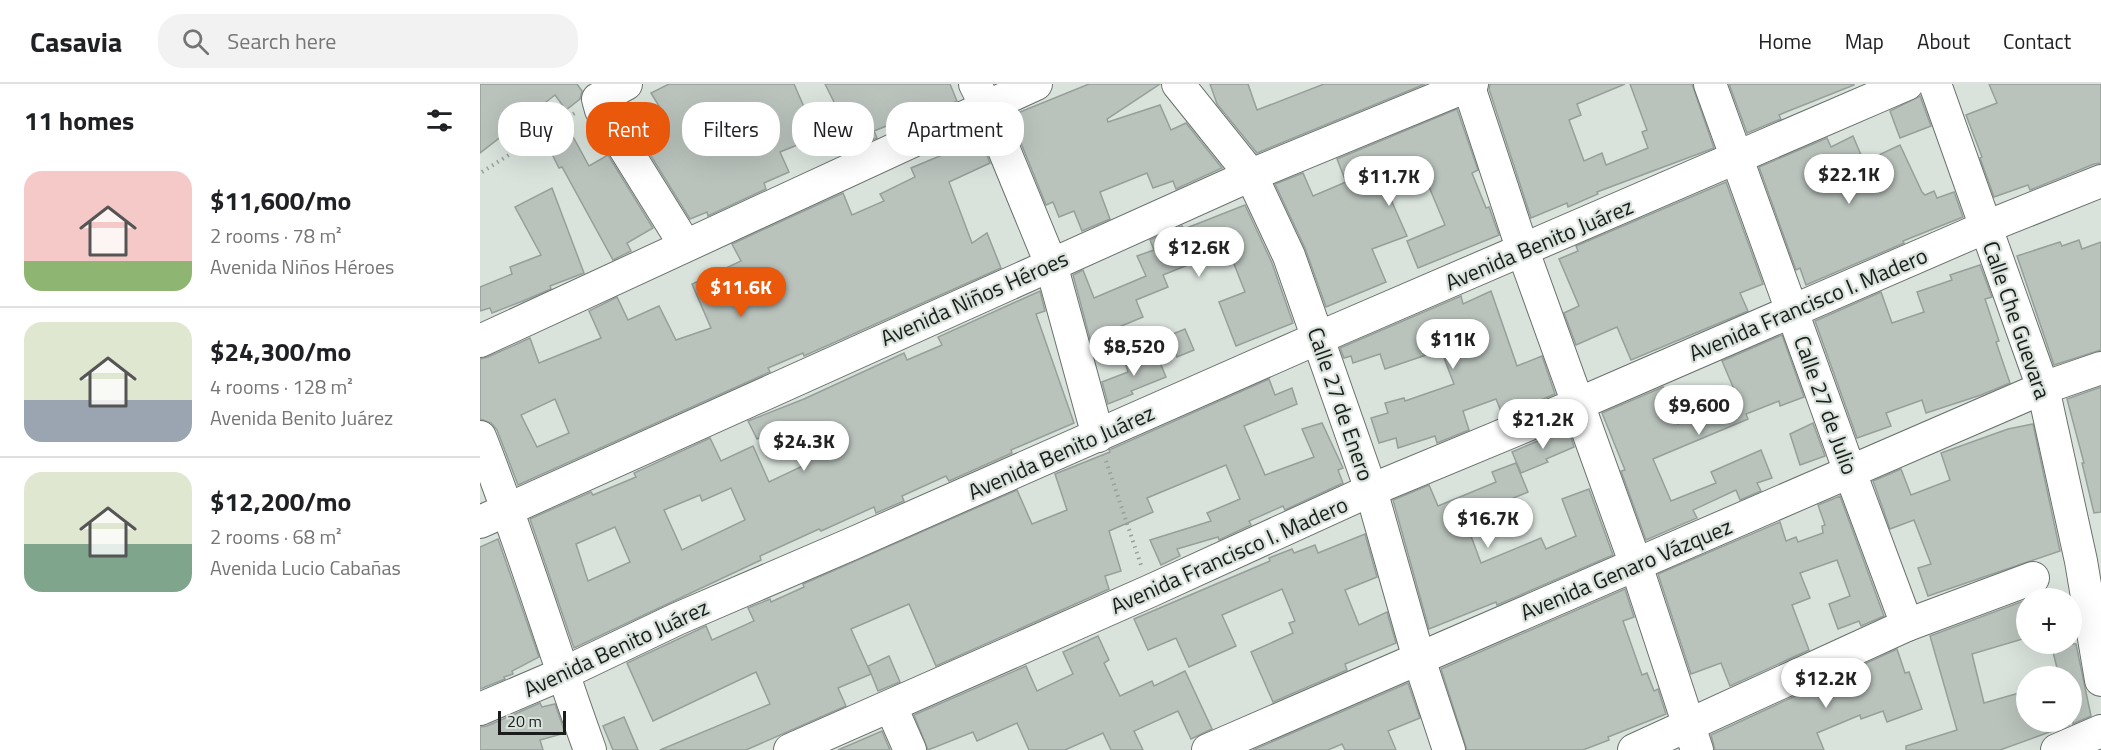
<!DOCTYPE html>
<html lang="en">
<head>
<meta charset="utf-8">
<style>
  body { margin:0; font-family:"Titillium Web",sans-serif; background:#f2f2f2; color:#202124; height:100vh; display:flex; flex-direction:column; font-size:22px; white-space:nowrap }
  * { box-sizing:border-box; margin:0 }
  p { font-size:20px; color:#757577 }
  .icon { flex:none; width:33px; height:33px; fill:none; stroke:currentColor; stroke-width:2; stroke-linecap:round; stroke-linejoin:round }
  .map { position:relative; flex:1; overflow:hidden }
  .drawer { display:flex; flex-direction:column; background:#fff; width:480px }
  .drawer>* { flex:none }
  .guide { position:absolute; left:18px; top:18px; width:570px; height:54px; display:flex; gap:12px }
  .buttons { position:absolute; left:1536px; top:504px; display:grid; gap:12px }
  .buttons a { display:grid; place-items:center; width:66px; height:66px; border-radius:50%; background:#fff; box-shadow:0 6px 24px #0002; font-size:30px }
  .scale { position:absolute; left:18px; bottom:15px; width:68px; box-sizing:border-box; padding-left:6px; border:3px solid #1a1d1b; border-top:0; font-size:16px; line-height:21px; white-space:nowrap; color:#1a1d1b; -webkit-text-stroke:4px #d9e3dc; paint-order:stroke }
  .price { position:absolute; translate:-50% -51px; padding:0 14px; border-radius:21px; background:#fff; color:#222; font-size:20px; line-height:39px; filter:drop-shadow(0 2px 3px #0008) }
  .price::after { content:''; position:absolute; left:50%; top:36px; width:18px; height:14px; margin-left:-9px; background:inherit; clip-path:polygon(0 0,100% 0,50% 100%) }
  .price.current { background:#ea580c; color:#fff }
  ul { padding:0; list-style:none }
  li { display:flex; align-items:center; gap:18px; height:150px; padding:0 24px }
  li+li { border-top:2px solid #e0e0e0 }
  li span { display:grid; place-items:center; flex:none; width:168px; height:120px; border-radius:18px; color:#555 }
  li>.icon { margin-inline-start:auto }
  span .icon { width:72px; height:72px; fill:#fffc; stroke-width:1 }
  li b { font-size:26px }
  h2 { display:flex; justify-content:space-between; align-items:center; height:72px; padding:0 24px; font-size:26px }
  .chip { padding:0 21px; border-radius:24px; background:#fff; box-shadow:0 6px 24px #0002; font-size:21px; line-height:54px }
  .chip.current { background:#ea580c; color:#fff }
  header { display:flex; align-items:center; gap:36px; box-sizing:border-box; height:84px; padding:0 30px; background:#fff; border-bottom:2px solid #e0e0e0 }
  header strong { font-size:28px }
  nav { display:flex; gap:33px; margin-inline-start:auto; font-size:21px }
  .search { width:420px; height:54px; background:#f2f2f2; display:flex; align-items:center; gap:15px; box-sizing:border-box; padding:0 21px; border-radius:24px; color:#757577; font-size:22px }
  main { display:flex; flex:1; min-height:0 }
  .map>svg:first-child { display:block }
</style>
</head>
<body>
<header>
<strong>Casavia</strong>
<div class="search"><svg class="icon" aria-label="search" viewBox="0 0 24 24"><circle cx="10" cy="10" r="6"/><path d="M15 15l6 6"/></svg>Search here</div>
<nav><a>Home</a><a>Map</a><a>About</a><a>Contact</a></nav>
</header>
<main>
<section class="drawer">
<h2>11 homes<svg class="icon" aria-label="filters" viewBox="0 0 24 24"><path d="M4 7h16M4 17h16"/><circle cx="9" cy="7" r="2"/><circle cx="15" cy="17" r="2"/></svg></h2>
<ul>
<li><span style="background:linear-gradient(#f6c9c9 75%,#8fb573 0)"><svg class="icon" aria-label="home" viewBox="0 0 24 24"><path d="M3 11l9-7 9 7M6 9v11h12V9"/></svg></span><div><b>$11,600/mo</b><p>2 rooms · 78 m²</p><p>Avenida Niños Héroes</p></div></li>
<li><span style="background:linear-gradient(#dfe7d0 65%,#9aa5b1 0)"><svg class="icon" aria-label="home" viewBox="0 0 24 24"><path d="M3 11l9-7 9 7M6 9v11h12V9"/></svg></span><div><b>$24,300/mo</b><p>4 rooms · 128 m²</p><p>Avenida Benito Juárez</p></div></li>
<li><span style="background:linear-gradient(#dfe7d0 60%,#7fa58c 0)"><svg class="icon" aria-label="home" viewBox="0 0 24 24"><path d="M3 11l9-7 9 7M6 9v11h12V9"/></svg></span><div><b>$12,200/mo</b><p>2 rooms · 68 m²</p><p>Avenida Lucio Cabañas</p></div></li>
</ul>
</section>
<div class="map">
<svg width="1621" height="666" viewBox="0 0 1621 666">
  <rect width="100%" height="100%" fill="#d9e3dc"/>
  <g fill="#b9c3bc" stroke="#969f99" stroke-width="1.5" fill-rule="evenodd">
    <path d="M0,0H97L102,7L100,15L86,26L75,11L0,69Z"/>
    <path d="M189,0H314L337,53L300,68L309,88L284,99L286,105L228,132L227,128L210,135L153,43L182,27L171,9Z"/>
    <path d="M345,0H470L477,17L438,35L436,36L434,31L394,47L397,54L376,62Z"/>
    <path d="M609,0H680L627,35L628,38L680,21L691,46L706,39L742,84L696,105L693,97L673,104L667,89L620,108L630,135L602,147L594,127L579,133L573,118L566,121L530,32Z"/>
    <path d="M730,0H768L777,26L844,0H945L777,69L737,20Z"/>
    <path d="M1010,0H1145L1097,20L1101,31L1089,36L1104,77L1122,69L1126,81L1168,64L1162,48L1167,46L1150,0H1212L1234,64L1117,108L1118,110L1088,123L1087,119L1051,134L1009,5Z"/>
    <path d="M1249,0H1374V1L1306,28L1299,31L1301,35L1267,49Z"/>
    <path d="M1509,0H1621V79L1614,80L1550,106L1548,101L1514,113L1500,74L1502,73L1486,31L1517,19Z"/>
    <path d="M1440,12L1451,42L1420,54L1410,27Z"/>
    <path d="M977,25L998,86L992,89L1006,124L1009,123L1019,151L938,184L927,157L965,141L942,86L905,102L927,152L892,165L906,198L846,223L825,164L795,100L823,89L833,112L866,98L857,75Z"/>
    <path d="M497,47L510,79L469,98L492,159L507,149L521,184L324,272L323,269L288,284L290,288L38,401L17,346L11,339L0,335V275L8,273L50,254L59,279L121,254L109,227L137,213L148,236L179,222L196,256L231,244L212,200L261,177L252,160L363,109L372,131L404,117L400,110L435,93L431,84L467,69L464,62ZM75,315L89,349L57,363L41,331Z"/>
    <path d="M91,49L109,82L128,71L173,144L147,159L151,167L133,176L82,83L79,84L68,62Z"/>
    <path d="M1373,52L1384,78L1420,61L1442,108L1445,111L1454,107L1457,114L1474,108L1483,133L1423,157L1424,159L1326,201L1320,184L1316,186L1279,83L1347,54L1351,63Z"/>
    <path d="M1246,98L1283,200L1260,209L1268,227L1151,276L1137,243L1096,261L1084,229L1099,222L1079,175L1098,167L1096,162Z"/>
    <path d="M72,104L104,189L70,202L71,205L43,217L12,229L10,224L0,227V203L32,190L30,183L61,171L35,123Z"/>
    <path d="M765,121L792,179L813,239L756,262L739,218L765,208L749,167L746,168L745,166L683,191L688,203L656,216L663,233L610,255L593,191L603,186L614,214L666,192L657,172L674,166L670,156L702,142L704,145Z"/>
    <path d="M1599,156L1602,165L1621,158V266L1574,281L1537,172L1580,158L1582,162Z"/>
    <path d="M1500,181L1512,213L1505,215L1519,257L1516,258L1530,299L1501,311L1446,329L1442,316L1406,329L1411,342L1377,354L1335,237L1401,208L1412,239L1444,228L1437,208L1472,196L1470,191Z"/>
    <path d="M560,207L565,227L556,230L594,339L531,366L532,369L469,397L466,392L422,412L424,417L396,429L394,423L341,447L339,445L280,472L281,476L94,564L50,435L111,408L113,411L156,393L154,389L230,354L241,377L273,362L289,398L327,380L309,340L277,355L268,337L324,315L424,269L427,276L462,261L458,253ZM251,404L265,436L202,466L184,426L220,411L222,417ZM135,443L150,478L108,497L96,460Z"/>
    <path d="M1011,207L1037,282L1062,272L1075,310L1023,332L1016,315L983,327L989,346L957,359L955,352L918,364L916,354L899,359L891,334L908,329L905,319L924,314L925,317L974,300L961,266L905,285L900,270L873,279L871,272L864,274L860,264L981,212L983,220Z"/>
    <path d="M705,245L714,266L697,273L688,252Z"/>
    <path d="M1302,251L1324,313L1300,322L1299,317L1266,330L1268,335L1173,375L1191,417L1236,399L1231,388L1281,366L1292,394L1277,399L1281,407L1260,416L1256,406L1213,426L1217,434L1166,456L1141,387L1145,386L1122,329L1183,303L1198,340L1229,327L1227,322L1256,310L1242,277Z"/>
    <path d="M675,266L686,293L651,307L653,310L628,320L622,298L648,288L645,278Z"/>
    <path d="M789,295L795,311L812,304L817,320L764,342L785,391L834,373L822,345L842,339L863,384L858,386L863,399L805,426L803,422L769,437L771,441L739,456L738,453L697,465L700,472L681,481L670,456L731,437L727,429L760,415L746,381L667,414L673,428L629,447L641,487L625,492L629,505L456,582L429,520L371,545L391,590L358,604L366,622L266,666H180L290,620L276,588L173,637L147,579L226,542L232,556L274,537L268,524L290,515L291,518L324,503L323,500L537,406L552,440L587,426L575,390L630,368L629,366Z"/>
    <path d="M1621,303V428L1614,429L1602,379H1604L1587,315Z"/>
    <path d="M1333,339L1345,372L1320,381L1310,350Z"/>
    <path d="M1553,340L1580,467L1448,512L1438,484L1451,480L1434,436L1410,445L1393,397L1421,385L1431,411L1470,396L1461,369L1528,345Z"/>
    <path d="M1088,344L1094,363L1066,375L1068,378L1041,389L1032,368Z"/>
    <path d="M1036,379L1048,408L997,429L1001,439L988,444L1001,479L1061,454L1066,465L1096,452L1082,415L1109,405L1133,471L1017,521L1016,518L949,545L913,416L949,401L958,422L1016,398L1012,388Z"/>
    <path d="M1360,412L1404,532L1381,542L1379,537L1358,545L1349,520L1370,512L1357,476L1320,489L1330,514L1312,521L1329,566L1250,602L1241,579L1211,590L1178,490L1300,438L1306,457L1316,453L1318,458L1343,449L1342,442L1345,441L1338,421Z"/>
    <path d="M885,450L897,493L865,506L879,541L907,528L916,559L865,580L867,586L793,618L771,568L813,549L809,539L815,537L802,505L742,531L756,562L709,583L696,554L668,566L654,535L790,477L789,474L812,465L814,469L835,461L838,469Z"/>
    <path d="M18,455L59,573L32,587L33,590L24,593L25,595L0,605V463Z"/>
    <path d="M1145,505L1154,533L1143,537L1162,591L1167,589L1174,607L1178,605L1186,630L1128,653L1129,656L1103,666H987L961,585Z"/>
    <path d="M1546,516V554L1492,570L1504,619L1546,607V638H1588L1589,641L1520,666H1426V662L1477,646L1450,552Z"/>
    <path d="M618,552L629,576L624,579L640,612L672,597L674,602L705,587L732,645L711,655L698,627L654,647L663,666H631L623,649L585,666H549L537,639L497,657L493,648L448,666L434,631L546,582L557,607L593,590L583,568Z"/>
    <path d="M1571,560H1596L1611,632L1593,640L1592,592H1579Z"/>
    <path d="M1417,565L1425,589L1429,588L1442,625L1407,638L1403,627L1381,635L1380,631L1337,649L1344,666H1235L1231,651Z"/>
    <path d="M409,572L420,598L398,607L388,582Z"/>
    <path d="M928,599L940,634L908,647L916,666H865L862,660L848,666H773Z"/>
    <path d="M60,619L62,623L75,620L85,649L60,656L63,666H0V643L7,642Z"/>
    <path d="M144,633L158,666H133L123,642Z"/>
    <path d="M402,647L410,666H358Z"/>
  </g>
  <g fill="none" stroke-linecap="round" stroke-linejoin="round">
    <defs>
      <g id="minor">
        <path d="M146,0L118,15L121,26L205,161"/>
        <path d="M495,0L506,22L571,180L618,352"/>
        <path d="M698,0L771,91L809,172L891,406L939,575L969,666"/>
        <path d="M988,0L1043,167L1156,481L1217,666"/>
        <path d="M1230,0L1370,388L1427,541"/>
        <path d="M1455,0L1563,304L1601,477L1621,596"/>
        <path d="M0,257L556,0"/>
        <path d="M0,353C41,456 72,562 110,666"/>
        <path d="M0,438L771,91L992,0"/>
        <path d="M411,623L430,666"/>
        <path d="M0,625L82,590L197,535L369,461L838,254L1427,0"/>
        <path d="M310,666L670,507L891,406L1098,320L1506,143L1621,97"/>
        <path d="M728,666L1563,304L1621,284"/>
        <path d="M1154,666L1427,541L1553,494"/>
        <path d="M1577,666L1621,647"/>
      </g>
    </defs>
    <use href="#minor" stroke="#69726c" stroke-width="34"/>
    <g stroke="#98a09a" stroke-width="4" stroke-dasharray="1.5 4.5" stroke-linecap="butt">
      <path d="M2,88L95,29"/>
      <path d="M626,377L662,484"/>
    </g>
    <use href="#minor" stroke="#fff" stroke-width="32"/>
  </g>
  <g text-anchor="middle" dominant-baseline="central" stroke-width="4.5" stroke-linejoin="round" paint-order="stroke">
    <g font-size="22" fill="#1a1d1b" stroke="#d9e3dc">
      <text transform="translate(1059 160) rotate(-23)">Avenida Benito Juárez</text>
      <text transform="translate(494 214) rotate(-24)">Avenida Niños Héroes</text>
      <text transform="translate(1328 220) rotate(-23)">Avenida Francisco I. Madero</text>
      <text transform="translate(1537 236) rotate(71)">Calle Che Guevara</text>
      <text transform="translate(861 320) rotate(71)">Calle 27 de Enero</text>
      <text transform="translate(1346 321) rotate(70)">Calle 27 de Julio</text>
      <text transform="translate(581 368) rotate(-24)">Avenida Benito Juárez</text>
      <text transform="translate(749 471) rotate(-24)">Avenida Francisco I. Madero</text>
      <text transform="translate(1146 485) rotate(-23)">Avenida Genaro Vázquez</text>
      <text transform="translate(136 564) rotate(-25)">Avenida Benito Juárez</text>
    </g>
  </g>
</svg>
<div class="buttons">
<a>+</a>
<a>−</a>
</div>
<div class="scale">20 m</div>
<b class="price" style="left:1369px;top:121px">$22.1K</b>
<b class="price" style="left:909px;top:123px">$11.7K</b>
<b class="price" style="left:719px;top:194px">$12.6K</b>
<b class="price current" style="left:261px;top:234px">$11.6K</b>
<b class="price" style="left:973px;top:286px">$11K</b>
<b class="price" style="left:654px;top:293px">$8,520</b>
<b class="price" style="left:1219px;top:352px">$9,600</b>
<b class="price" style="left:1063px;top:366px">$21.2K</b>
<b class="price" style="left:324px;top:388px">$24.3K</b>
<b class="price" style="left:1008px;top:465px">$16.7K</b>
<b class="price" style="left:1346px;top:625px">$12.2K</b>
<div class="guide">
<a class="chip">Buy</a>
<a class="chip current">Rent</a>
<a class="chip">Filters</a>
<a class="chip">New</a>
<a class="chip">Apartment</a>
</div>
</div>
</main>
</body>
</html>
